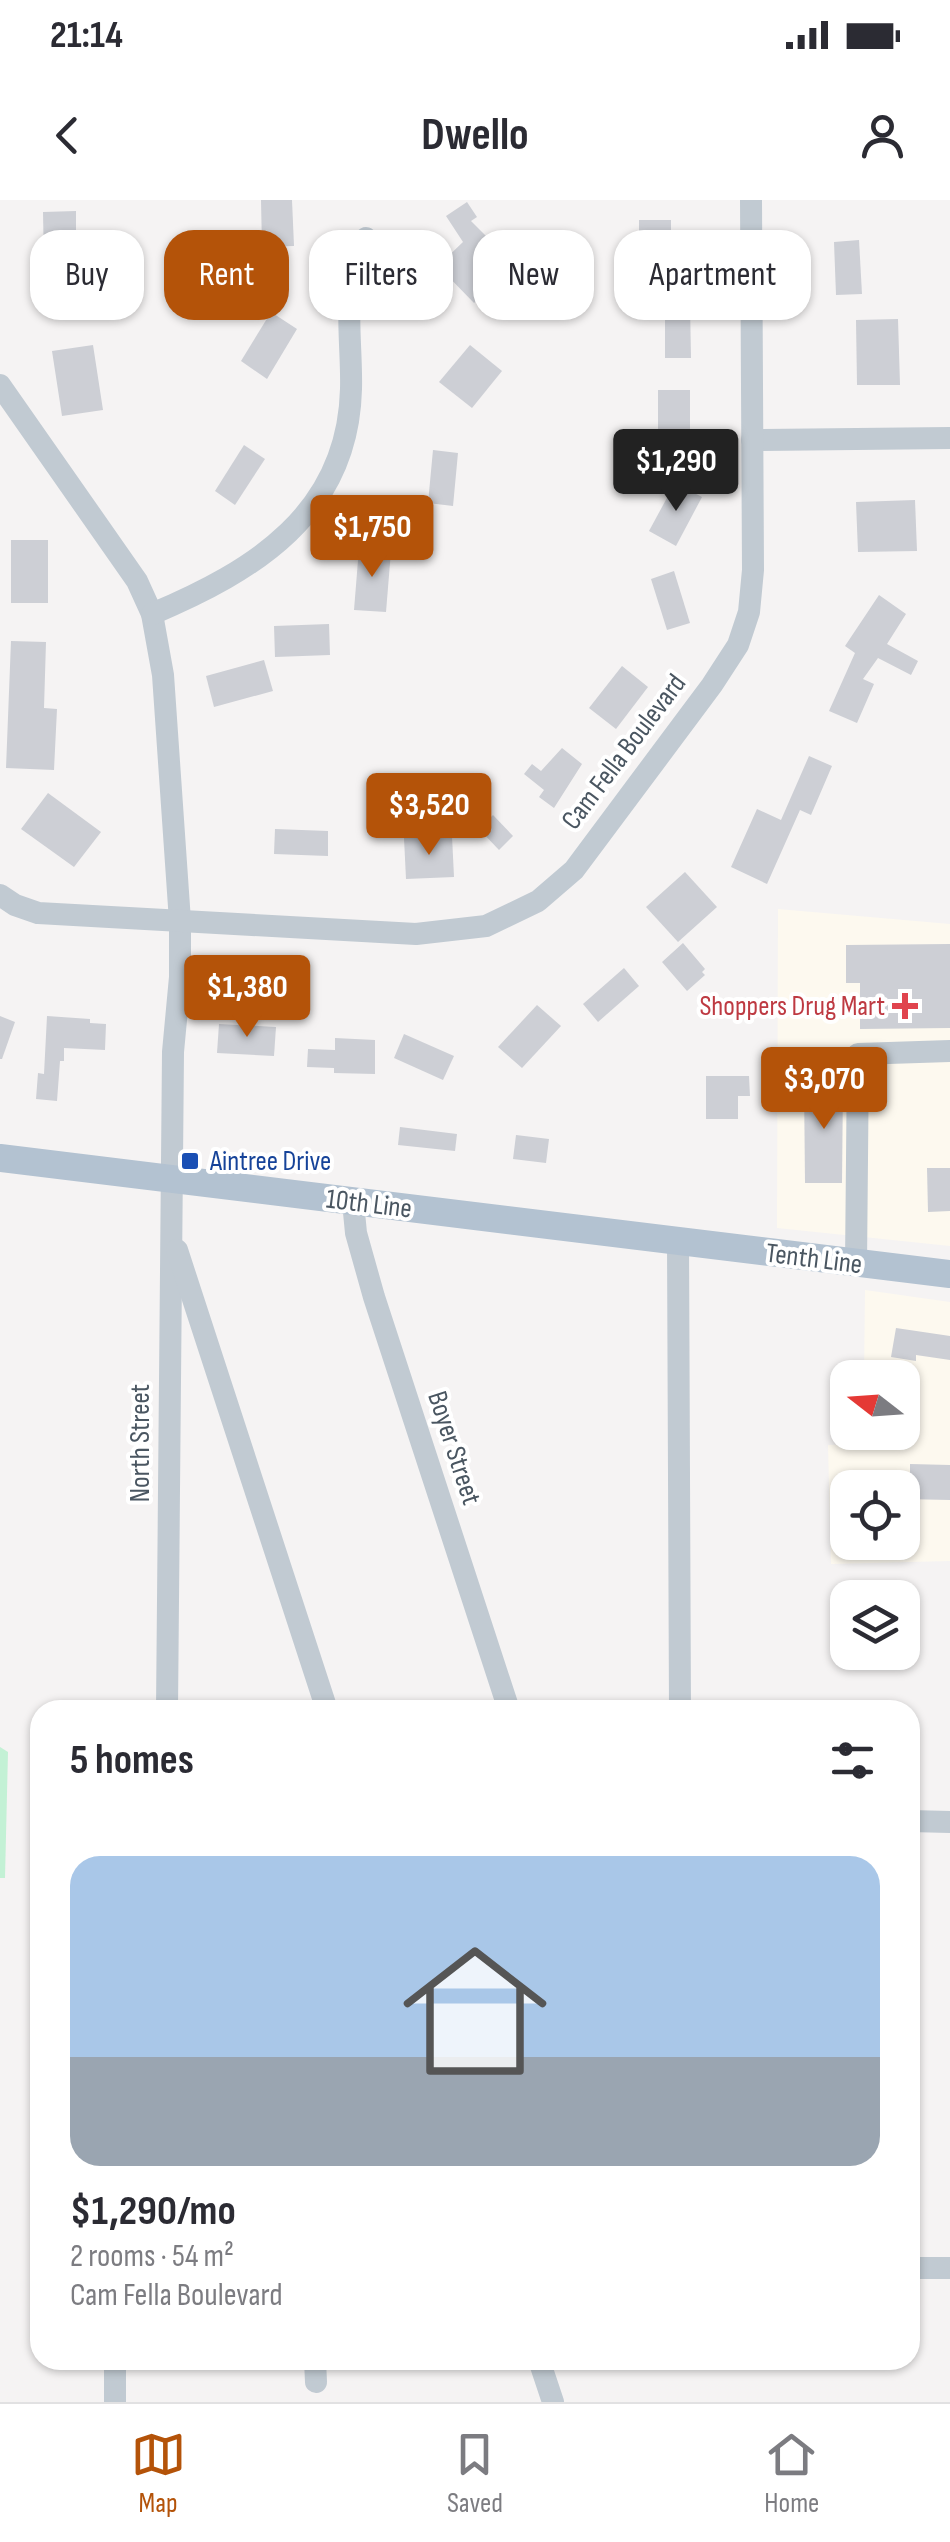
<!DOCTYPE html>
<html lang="en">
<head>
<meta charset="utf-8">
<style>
  body { margin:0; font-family:"Sofia Sans Condensed",sans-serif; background:#f7f7f7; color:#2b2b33; height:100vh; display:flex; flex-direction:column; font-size:38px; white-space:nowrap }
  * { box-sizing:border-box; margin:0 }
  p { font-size:32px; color:#7c7c81 }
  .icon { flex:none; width:55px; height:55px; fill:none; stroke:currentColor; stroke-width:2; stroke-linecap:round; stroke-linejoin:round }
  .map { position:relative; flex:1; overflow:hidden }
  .side { position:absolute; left:30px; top:1500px; width:890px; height:670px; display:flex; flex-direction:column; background:#fff; border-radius:30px; box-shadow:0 2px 8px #0004 }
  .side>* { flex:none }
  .banner { position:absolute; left:30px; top:30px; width:890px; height:90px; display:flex; gap:20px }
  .needle { width:65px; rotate:287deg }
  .buttons { position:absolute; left:830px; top:1160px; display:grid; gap:20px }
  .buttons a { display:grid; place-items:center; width:90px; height:90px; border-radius:20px; background:#fff; box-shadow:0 2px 8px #0004; font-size:50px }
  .price { position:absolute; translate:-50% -85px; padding:0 22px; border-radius:10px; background:#b45309; color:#fff; font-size:32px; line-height:65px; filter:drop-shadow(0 2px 5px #0008) }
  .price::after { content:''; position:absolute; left:50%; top:60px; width:30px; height:22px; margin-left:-15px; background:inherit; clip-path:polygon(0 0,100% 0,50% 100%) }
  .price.active { background:#222; color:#fff }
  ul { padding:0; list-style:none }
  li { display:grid; align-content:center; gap:20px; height:530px; padding:0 40px }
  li+li { border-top:2px solid #e1e1e2 }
  li span { display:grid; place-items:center; height:310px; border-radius:30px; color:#555 }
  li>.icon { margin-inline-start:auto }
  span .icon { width:180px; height:180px; fill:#fffc; stroke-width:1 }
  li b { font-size:42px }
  h2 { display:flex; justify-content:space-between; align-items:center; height:120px; padding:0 40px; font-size:42px }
  .pill { padding:0 35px; border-radius:30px; background:#fff; box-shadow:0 2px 8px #0004; font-size:35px; line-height:90px }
  .pill.active { background:#b45309; color:#fff }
  .status { display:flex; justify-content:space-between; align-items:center; height:70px; padding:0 50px; background:#fff; direction:ltr }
  .status svg { height:28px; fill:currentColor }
  header { display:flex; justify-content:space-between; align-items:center; height:130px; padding:0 40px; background:#fff; font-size:45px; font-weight:700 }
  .menu { display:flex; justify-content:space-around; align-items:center; height:140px; border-top:2px solid #e1e1e2; background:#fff; font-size:28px; color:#7c7c81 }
  .menu a { display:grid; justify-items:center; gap:5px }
  .menu .active { color:#b45309 }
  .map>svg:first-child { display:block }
</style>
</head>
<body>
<div class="status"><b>21:14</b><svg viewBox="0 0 49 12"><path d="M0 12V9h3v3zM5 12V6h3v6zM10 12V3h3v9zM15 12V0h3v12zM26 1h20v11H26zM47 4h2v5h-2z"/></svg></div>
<header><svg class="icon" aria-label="back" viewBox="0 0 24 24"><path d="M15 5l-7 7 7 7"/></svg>Dwello<svg class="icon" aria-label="person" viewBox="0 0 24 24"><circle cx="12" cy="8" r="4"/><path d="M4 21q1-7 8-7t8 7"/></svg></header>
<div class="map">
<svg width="950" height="2202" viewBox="0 0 950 2202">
  <rect width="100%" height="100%" fill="#f5f3f3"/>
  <g fill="#fdf9ef" fill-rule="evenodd">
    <path d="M778,709L950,724V1046L777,1028Z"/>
    <path d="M865,1090L950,1102V1361L831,1364L828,1245L896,1243L897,1233L902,1232V1178L864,1177ZM848,1288H902V1342H848Z"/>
  </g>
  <path fill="#c3f1d5" d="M0,1547L8,1552L5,1678H0Z"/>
  <g fill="#cdcfd5">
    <path d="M261,0H292L294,46L262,47Z"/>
    <path d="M467,2L477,17L471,21L514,64L474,103L438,66L463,42L446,16Z"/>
    <path d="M76,11V64L44,65L43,12Z"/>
    <rect x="639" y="20" width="32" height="56"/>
    <path d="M859,40L862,94L836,95L834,42Z"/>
    <path d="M665,104H690L691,158H665Z"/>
    <path d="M271,112L297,129L267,179L241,161Z"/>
    <path d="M898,119L900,185H857L856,120Z"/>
    <path d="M93,145L103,210L62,216L52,151Z"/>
    <path d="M470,145L502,171L472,208L439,182Z"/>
    <path d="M658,190H690V246L658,247Z"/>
    <path d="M244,245L265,259L235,305L215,291Z"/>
    <path d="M433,250L458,253L453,306L428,303Z"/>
    <path d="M675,283L702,297L676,346L649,331Z"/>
    <path d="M915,300L917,351L858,352L856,302Z"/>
    <rect x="11" y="340" width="37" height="63"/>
    <path d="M359,348L391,351L386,412L354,410Z"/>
    <path d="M674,371L690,423L667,430L651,379Z"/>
    <path d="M879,395L906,414L887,444L918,461L911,475L878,458L863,479L874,484L857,523L829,511L855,453L845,446Z"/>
    <path d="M329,424L330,455L275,457L274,426Z"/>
    <path d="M11,441L46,442L44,508L57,509L54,570L6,568Z"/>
    <path d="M264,460L273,491L214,507L206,476Z"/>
    <path d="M622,466L648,487L616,529L589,508Z"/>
    <path d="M562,548L582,564L554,608L539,597L544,590L524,574L532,564L541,571Z"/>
    <path d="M809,556L832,566L811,615L800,610L767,684L731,667L757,609L781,620Z"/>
    <path d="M48,593L101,632L74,667L21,629Z"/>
    <path d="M493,615L513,636L499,650L479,629Z"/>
    <path d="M275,629L328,631V656L274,654Z"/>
    <path d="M452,636L454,677L406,679L404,638Z"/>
    <path d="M685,672L717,707L678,742L646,707Z"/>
    <path d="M683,743L705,769L702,772L705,775L687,791L662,762Z"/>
    <path d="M950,744V828L860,829V783H846V745Z"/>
    <path d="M624,768L639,786L598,822L583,804Z"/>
    <path d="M537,805L561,826L522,868L498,847Z"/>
    <path d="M0,816L15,822L2,859H0Z"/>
    <path d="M47,816L90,819V823L106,824L105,850L64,848V861H60L57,901L36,899L38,873L44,874Z"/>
    <path d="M219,824L276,827L274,856L217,853Z"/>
    <path d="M404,834L454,856L443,880L394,858Z"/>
    <path d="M335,838L375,840V874L334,873V868L307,867L308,849L335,850Z"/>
    <path d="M706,876H749L750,896H738V919H706Z"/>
    <path d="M804,882H843L842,983H805Z"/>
    <path d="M400,927L457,934L455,951L398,945Z"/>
    <path d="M516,935L549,939L546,963L513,959Z"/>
    <path d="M927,968H950V1011L928,1012Z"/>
    <path d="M896,1128L950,1136V1160L916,1155V1161L891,1157Z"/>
    <path d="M910,1264L950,1265V1300L902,1299V1288H872V1273L910,1274Z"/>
  </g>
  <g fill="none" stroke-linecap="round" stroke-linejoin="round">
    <g stroke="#c1cad2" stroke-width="22">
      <path d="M0,185L137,381L152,414L163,475L180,721V777L173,852L167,1510"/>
      <path d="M752,240L950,238"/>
      <path d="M152,414C254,371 348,314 351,189C352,154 346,116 352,82C355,67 362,52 366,38"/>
      <path d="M0,695L15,705L38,713L416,734L486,726L538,701L574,670L712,485L738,445L749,412L753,370L751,0"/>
      <path d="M353,1002L356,1033L374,1097L509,1510"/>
      <path d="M678,1042L680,1510"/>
      <path d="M177,1050L327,1510"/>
      <path d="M856,1064L858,854L950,851"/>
      <path d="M910,1621L950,1622"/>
      <path d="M910,2068H950"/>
      <path d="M115,2160V2202"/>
      <path d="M315,2160L316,2182"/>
      <path d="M539,2160L553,2202"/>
    </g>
    <path stroke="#b3c2d1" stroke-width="28" d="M0,958L950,1074"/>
  </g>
  <path fill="#e0444e" stroke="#fff" stroke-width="4" d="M900 791h10v10h10v10h-10v10h-10v-10h-10v-10h10z"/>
  <rect fill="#1a4fb4" stroke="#fff" stroke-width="4" x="180" y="951" width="20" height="20" rx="5"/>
  <g text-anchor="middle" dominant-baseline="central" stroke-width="8" stroke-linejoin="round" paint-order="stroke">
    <g font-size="28" fill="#4a5661" stroke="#fff">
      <text transform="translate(624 552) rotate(-53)">Cam Fella Boulevard</text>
      <text transform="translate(369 1004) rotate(7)">10th Line</text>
      <text transform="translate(814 1059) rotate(7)">Tenth Line</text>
      <text transform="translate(140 1243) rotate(-90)">North Street</text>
      <text transform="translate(454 1248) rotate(72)">Boyer Street</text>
    </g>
    <g font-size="28" fill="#be3a42" stroke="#fff" text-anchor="end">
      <text x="885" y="806">Shoppers Drug Mart</text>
    </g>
    <g font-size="28" fill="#164399" stroke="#fff" text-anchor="start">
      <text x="210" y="961">Aintree Drive</text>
    </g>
  </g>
</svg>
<div class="buttons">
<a><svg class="needle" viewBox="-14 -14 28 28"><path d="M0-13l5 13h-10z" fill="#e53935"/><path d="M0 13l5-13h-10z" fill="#7c7c81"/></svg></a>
<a><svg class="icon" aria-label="locate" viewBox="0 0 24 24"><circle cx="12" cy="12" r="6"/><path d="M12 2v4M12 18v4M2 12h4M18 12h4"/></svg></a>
<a><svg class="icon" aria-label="layers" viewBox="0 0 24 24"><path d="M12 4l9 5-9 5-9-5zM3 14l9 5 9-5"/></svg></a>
</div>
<b class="price active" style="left:676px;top:314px">$1,290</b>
<b class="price" style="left:372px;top:380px">$1,750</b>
<b class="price" style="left:429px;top:658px">$3,520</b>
<b class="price" style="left:247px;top:840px">$1,380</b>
<b class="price" style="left:824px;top:932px">$3,070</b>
<div class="banner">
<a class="pill">Buy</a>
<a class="pill active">Rent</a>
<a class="pill">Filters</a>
<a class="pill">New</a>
<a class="pill">Apartment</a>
</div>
<section class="side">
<h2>5 homes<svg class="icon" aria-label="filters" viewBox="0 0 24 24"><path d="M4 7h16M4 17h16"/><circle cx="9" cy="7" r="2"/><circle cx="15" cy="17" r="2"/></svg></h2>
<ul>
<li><span style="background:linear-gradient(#a9c7e8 65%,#9aa5b1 0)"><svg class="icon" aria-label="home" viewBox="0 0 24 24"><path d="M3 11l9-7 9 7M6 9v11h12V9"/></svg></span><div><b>$1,290/mo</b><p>2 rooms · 54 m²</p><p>Cam Fella Boulevard</p></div></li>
</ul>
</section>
</div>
<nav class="menu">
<a class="active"><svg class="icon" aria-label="map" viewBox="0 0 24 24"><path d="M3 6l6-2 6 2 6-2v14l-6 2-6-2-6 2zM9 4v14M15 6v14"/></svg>Map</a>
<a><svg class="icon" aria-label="saved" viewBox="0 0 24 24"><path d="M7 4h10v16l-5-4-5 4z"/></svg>Saved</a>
<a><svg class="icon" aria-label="home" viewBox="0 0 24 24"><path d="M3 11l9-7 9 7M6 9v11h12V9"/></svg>Home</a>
</nav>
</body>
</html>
